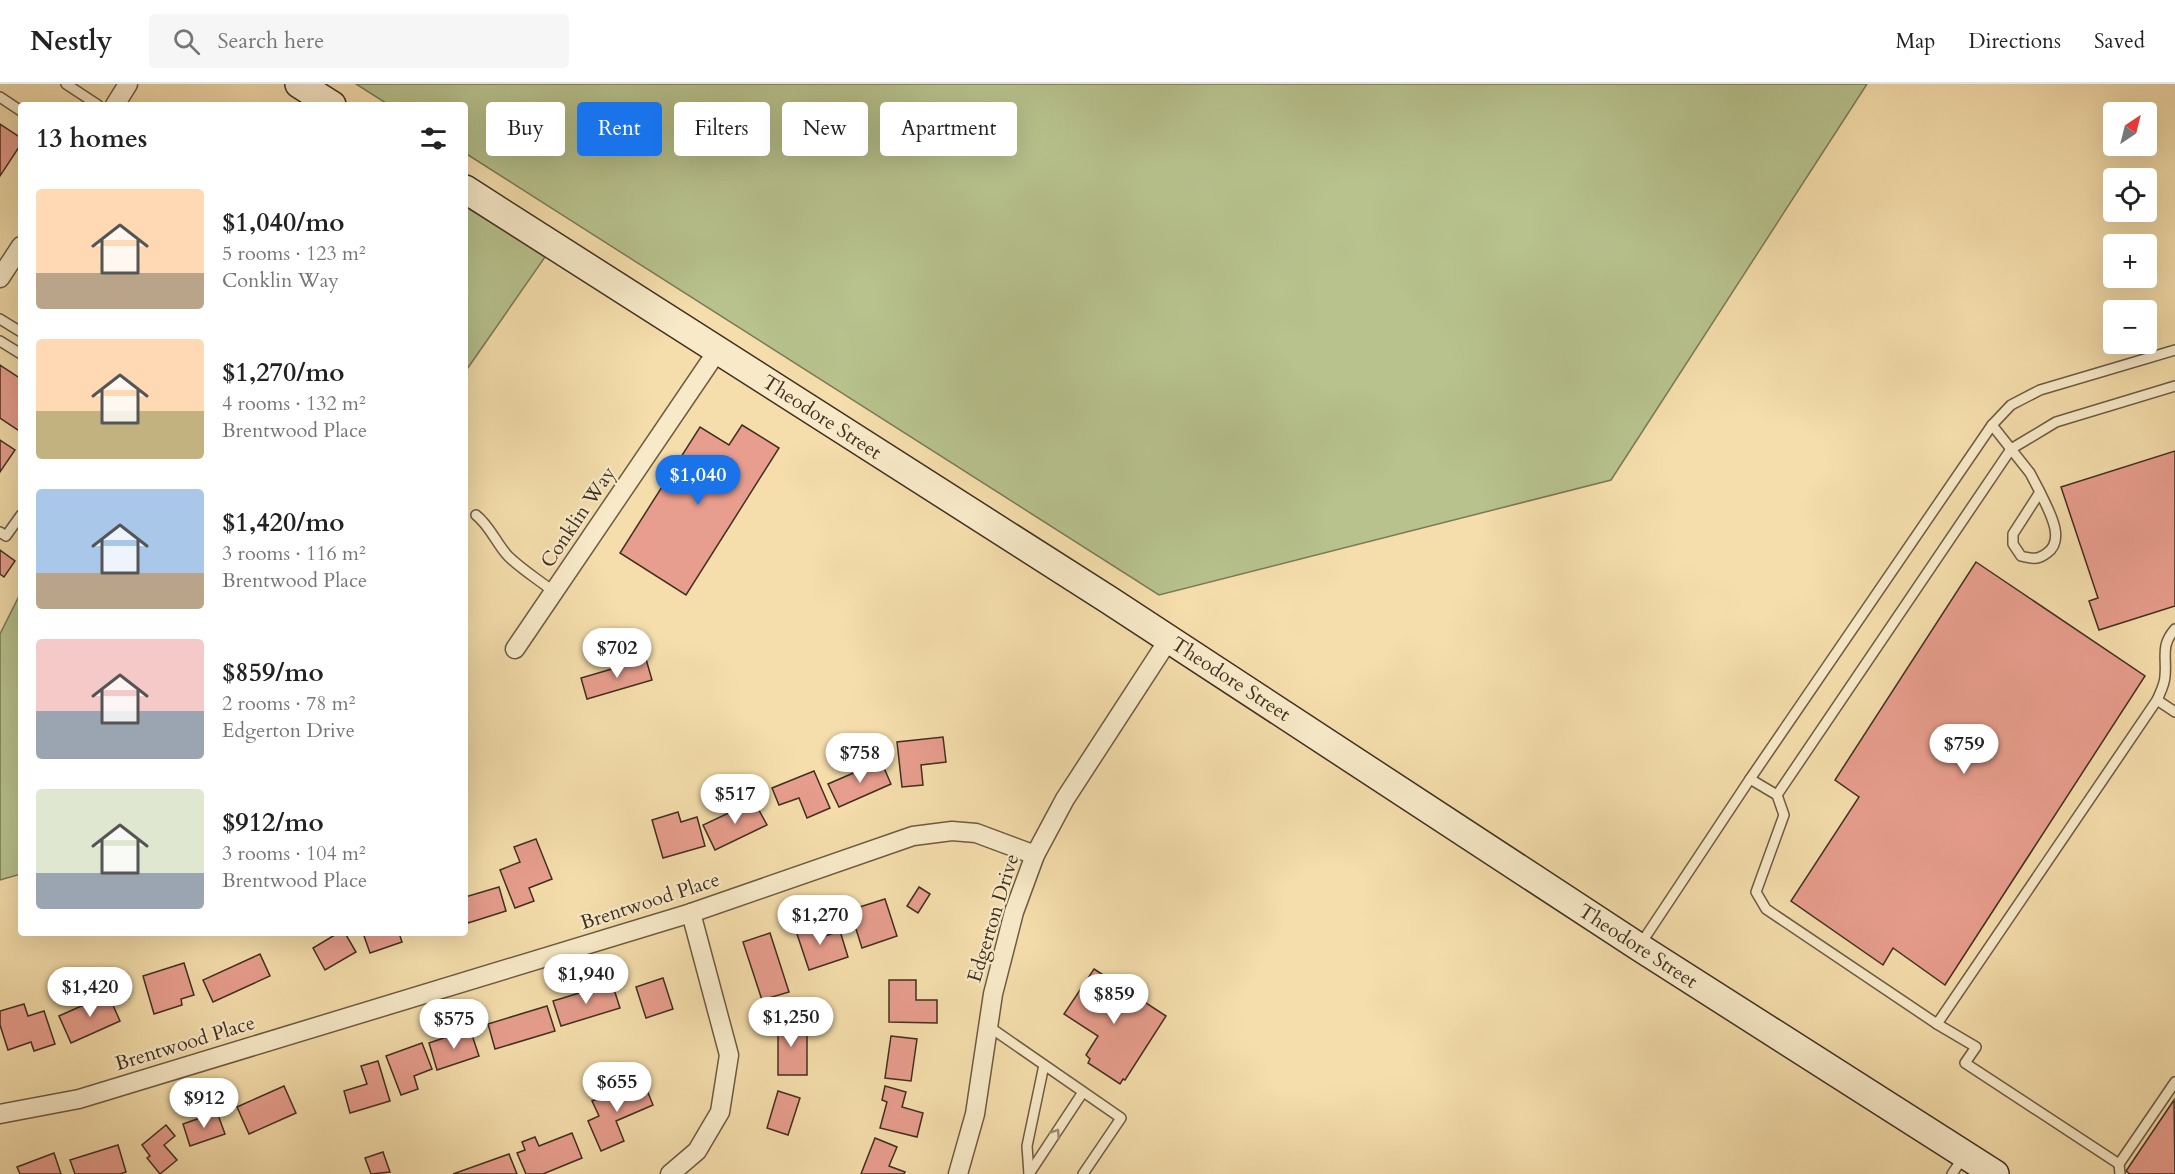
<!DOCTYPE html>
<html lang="en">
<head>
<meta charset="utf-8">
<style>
  body { margin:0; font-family:Cardo,serif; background:#f6f6f6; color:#222; height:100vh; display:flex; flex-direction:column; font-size:22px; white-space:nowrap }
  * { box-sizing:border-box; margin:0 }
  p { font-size:20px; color:#767676 }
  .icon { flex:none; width:33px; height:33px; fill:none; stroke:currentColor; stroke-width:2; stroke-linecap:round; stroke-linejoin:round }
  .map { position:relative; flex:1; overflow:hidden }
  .drawer { position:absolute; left:18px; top:18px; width:450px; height:834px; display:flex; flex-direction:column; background:#fff; border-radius:6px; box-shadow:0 6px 24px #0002 }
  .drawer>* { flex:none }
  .guide { position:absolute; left:486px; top:18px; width:570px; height:54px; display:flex; gap:12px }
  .needle { width:39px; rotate:35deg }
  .fabs { position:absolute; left:2103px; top:18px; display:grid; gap:12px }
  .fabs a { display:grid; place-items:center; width:54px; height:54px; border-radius:6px; background:#fff; box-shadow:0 6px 24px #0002; font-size:30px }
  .price { position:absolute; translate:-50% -51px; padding:0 14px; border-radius:21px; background:#fff; color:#222; font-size:20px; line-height:39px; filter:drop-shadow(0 2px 3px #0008) }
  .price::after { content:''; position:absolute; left:50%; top:36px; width:18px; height:14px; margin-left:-9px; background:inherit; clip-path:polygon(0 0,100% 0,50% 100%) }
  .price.active { background:#1a73e8; color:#fff }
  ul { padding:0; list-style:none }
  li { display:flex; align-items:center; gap:18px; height:150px; padding:0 18px }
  li span { display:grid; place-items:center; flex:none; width:168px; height:120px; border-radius:6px; color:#555 }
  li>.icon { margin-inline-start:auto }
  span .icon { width:72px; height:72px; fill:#fffc; stroke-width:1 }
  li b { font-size:26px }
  h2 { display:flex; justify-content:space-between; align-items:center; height:72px; padding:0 18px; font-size:26px }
  .tag { padding:0 21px; border-radius:6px; background:#fff; box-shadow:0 6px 24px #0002; font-size:21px; line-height:54px }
  .tag.active { background:#1a73e8; color:#fff }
  header { display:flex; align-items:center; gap:36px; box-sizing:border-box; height:84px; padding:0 30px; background:#fff; border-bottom:2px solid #e0e0e0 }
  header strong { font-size:28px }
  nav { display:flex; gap:33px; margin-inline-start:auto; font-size:21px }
  .search { width:420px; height:54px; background:#f6f6f6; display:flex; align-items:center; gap:15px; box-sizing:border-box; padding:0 21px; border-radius:6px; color:#767676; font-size:22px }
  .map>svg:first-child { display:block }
</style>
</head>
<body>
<header>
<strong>Nestly</strong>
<div class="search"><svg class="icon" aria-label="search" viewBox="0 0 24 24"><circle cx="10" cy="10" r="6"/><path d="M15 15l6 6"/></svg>Search here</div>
<nav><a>Map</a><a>Directions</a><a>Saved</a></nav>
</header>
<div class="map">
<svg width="2175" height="1090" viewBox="0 0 2175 1090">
  <rect width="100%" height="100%" fill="#f5deac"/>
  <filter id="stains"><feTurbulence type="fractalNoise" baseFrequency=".00333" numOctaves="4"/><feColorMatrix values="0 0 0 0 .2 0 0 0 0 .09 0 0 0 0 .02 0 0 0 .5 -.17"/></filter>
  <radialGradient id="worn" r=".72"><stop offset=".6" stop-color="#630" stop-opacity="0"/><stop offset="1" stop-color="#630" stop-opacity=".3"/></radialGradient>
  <g fill="#b7c28d" stroke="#7c7856" stroke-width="1.5">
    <path d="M356,0H1867L1611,396L1159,511L465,69V21H389Z"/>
    <path d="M465,122L545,173L465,288Z"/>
    <path d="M21,508V790L0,796V550Z"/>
  </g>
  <g fill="#e89e8e" stroke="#402f20" stroke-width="1.5">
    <path d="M0,40L21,54V60L0,92Z"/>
    <path d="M0,281L21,295V348L0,334Z"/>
    <path d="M742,341L779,364L686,511L620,469L700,343L729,361Z"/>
    <path d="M0,356L15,366L0,388Z"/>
    <path d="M2175,367V522L2099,546L2089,517L2098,514L2061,403Z"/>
    <path d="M0,466L15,477L4,493L0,490Z"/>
    <path d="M1976,478L2145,592L1945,901L1893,864L1883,881L1791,817L1859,713L1835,696Z"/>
    <path d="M646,575L652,596L587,615L581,594Z"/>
    <path d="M943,653L946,678L921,681L923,701L902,703L897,658Z"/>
    <path d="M881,677L891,700L839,723L828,700Z"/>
    <path d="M814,687L830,724L807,734L799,714L779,721L772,704Z"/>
    <path d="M754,717L767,741L715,766L703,741Z"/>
    <path d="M678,728L681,738L697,733L705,762L663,774L652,736Z"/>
    <path d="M536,755L552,795L529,804L534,817L515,824L500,786L520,778L514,763Z"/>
    <path d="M499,803L506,827L468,839L465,829V813Z"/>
    <path d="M919,803L930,810L918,829L907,822Z"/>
    <path d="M885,815L897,852L862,864L850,826Z"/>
    <path d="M813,835L819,854L840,847L848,873L809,886L794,841Z"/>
    <path d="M338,849H345L356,868L325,886L313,864Z"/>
    <path d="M363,849H399L402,858L370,869Z"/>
    <path d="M770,849L789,908L762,916L743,858Z"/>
    <path d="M260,870L270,892L213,918L203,896Z"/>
    <path d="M184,879L194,911L181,915L182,921L154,930L143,892Z"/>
    <path d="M1094,885L1166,932L1125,996L1123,995L1120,1000L1088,979L1090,975L1086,971L1098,952L1064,930Z"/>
    <path d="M663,894L673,925L646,934L636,903Z"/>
    <path d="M889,896H916V916H937V939L889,938Z"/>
    <path d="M612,899L620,924L561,942L553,917Z"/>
    <path d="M108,910L120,937L71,959L59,932Z"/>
    <path d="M24,920L28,932L44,927L55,960L34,967L31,958L8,966L0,941V927Z"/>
    <path d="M547,922L555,947L495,965L488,940Z"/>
    <path d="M778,929H794V950H807V991H778Z"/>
    <path d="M470,945L479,972L437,986L429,959Z"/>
    <path d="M891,952L917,955L911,997L885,994Z"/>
    <path d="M422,959L432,985L414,992L418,1005L401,1011L386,972Z"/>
    <path d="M378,977L390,1017L350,1029L344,1007L367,1000L361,982Z"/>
    <path d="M643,996L653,1021L616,1037L624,1057L601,1067L588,1037L599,1032L592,1017Z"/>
    <path d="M284,1002L296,1029L249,1050L237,1023Z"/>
    <path d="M885,1002L906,1008L902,1023L923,1029L917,1053L880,1044L887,1018L882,1016Z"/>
    <path d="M778,1007L800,1014L788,1051L767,1044Z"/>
    <path d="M2174,1016L2175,1090H2130L2126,1087Z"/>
    <path d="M217,1028L225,1050L190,1062L183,1040Z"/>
    <path d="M166,1041L175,1052L164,1061L177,1076L160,1090L147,1074L150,1072L142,1061Z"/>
    <path d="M572,1049L582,1074L543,1090H526L517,1069L525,1066L522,1058L535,1053L539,1062Z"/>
    <path d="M875,1054L897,1063L889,1082L905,1088L904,1090H861Z"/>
    <path d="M118,1061L126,1088L120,1090H75L70,1076Z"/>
    <path d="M383,1068L390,1088L371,1090L365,1074Z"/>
    <path d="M54,1069L61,1090H20L17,1083Z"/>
    <path d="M509,1070L517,1090H453Z"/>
  </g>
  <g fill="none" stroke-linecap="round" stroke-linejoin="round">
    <defs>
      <g id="lane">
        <path d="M66,0L98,21"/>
        <path d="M0,13L21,27"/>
        <path d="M0,235L21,248"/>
        <path d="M0,257L21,270"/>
        <path d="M1992,341L2030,389L2040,408L2013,450V460L2021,472C2032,475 2038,476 2047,469C2067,455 2047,424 2040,408"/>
        <path d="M476,431C490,442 496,459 508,472C521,485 539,496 554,508"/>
        <path d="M0,448L6,452L21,431"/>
        <path d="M2157,616L2175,628"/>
        <path d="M1750,695L1992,341L2011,321L2040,306L2175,266"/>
        <path d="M1777,711L2011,365L2056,338L2175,302"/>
        <path d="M1640,861L1750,695L1777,711L1784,731L1756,808L1766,825L1937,940L2157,616C2160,609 2165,600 2165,592C2167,573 2160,562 2175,545"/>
        <path d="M1937,940L1976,963L1965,979L2119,1080"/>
        <path d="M988,942L1121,1034L1083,1090"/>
        <path d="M1029,1090L1027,1062L1044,981"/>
        <path d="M1029,1090L1083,1008"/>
        <path d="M1952,1090L1964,1072"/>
        <path d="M2120,1090L2119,1080L2175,998"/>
      </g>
      <g id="street">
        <path d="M115,21L128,0"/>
        <path d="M0,194L21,162"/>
        <path d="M515,565L718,266"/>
        <path d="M0,1030L79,1015L691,829L913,752L952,747L976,749L1035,771"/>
        <path d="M670,1090L697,1067L720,1028L729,971L691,829"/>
        <path d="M958,1090L975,1030L993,910L1014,828L1035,771L1065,715L1169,555"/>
      </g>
      <g id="secondary">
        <path d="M299,0L332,21"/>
        <path d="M465,105L1109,516L1639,863L1995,1090"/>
      </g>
    </defs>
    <use href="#lane" stroke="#6d5b43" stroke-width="12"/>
    <use href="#street" stroke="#6d5b43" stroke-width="21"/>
    <use href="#secondary" stroke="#402f20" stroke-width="30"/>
    <use href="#lane" stroke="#f8eac9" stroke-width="9"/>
    <use href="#street" stroke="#f8eac9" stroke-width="18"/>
    <use href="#secondary" stroke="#f8eac9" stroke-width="27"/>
  </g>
  <defs><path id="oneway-chevron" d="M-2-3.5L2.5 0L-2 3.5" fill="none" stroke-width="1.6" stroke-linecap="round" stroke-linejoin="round" transform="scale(1.5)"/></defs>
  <use stroke="#9c8c74" href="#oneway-chevron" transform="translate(1056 1049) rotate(-57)"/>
  <g text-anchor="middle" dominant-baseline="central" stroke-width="4.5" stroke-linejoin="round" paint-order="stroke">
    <g font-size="20" fill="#402f20" stroke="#f8eac9">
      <text transform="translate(822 333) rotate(33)">Theodore Street</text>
      <text transform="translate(578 433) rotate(-56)">Conklin Way</text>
      <text transform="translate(1231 595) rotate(33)">Theodore Street</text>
      <text transform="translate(650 817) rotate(-18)">Brentwood Place</text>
      <text transform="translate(993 834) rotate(-73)">Edgerton Drive</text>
      <text transform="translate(1638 862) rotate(33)">Theodore Street</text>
      <text transform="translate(185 959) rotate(-17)">Brentwood Place</text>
    </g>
  </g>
  <rect width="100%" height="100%" filter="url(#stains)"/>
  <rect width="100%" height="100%" fill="url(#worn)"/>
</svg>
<div class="fabs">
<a><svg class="needle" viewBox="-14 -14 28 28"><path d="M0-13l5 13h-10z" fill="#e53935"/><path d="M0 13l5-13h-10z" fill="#767676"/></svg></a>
<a><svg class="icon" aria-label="locate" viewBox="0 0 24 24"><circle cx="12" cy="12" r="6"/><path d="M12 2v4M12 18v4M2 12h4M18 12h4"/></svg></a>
<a>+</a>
<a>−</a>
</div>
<b class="price active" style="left:698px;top:422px">$1,040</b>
<b class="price" style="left:617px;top:595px">$702</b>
<b class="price" style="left:1964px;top:691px">$759</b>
<b class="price" style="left:860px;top:700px">$758</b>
<b class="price" style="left:735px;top:741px">$517</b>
<b class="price" style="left:820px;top:862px">$1,270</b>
<b class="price" style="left:586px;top:921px">$1,940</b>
<b class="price" style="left:90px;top:934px">$1,420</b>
<b class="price" style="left:1114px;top:941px">$859</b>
<b class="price" style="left:791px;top:964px">$1,250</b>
<b class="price" style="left:454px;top:966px">$575</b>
<b class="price" style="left:617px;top:1029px">$655</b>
<b class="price" style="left:204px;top:1045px">$912</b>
<div class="guide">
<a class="tag">Buy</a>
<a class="tag active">Rent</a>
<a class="tag">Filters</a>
<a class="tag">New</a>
<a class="tag">Apartment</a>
</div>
<section class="drawer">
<h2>13 homes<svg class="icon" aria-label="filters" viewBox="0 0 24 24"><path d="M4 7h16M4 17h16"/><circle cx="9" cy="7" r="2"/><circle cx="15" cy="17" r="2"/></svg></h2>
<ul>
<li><span style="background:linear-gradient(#ffd9b3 70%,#b9a48a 0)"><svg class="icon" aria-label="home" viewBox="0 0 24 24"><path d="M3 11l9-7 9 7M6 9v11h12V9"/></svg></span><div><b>$1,040/mo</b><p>5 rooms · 123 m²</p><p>Conklin Way</p></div></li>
<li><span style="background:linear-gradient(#ffd9b3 60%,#c2b280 0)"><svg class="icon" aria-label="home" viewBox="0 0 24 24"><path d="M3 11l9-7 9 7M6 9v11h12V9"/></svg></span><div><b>$1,270/mo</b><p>4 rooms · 132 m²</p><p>Brentwood Place</p></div></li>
<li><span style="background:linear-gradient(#a9c7e8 70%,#b9a48a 0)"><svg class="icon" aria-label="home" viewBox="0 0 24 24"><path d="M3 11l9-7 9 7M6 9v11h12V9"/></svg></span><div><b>$1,420/mo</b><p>3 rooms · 116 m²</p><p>Brentwood Place</p></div></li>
<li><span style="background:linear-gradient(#f6c9c9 60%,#9aa5b1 0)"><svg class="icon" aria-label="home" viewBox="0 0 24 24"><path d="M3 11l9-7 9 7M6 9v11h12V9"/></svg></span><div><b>$859/mo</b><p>2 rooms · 78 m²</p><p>Edgerton Drive</p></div></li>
<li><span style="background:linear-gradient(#dfe7d0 70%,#9aa5b1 0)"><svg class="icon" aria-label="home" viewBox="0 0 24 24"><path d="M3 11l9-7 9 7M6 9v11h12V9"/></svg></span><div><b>$912/mo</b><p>3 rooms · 104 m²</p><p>Brentwood Place</p></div></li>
</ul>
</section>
</div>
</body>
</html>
